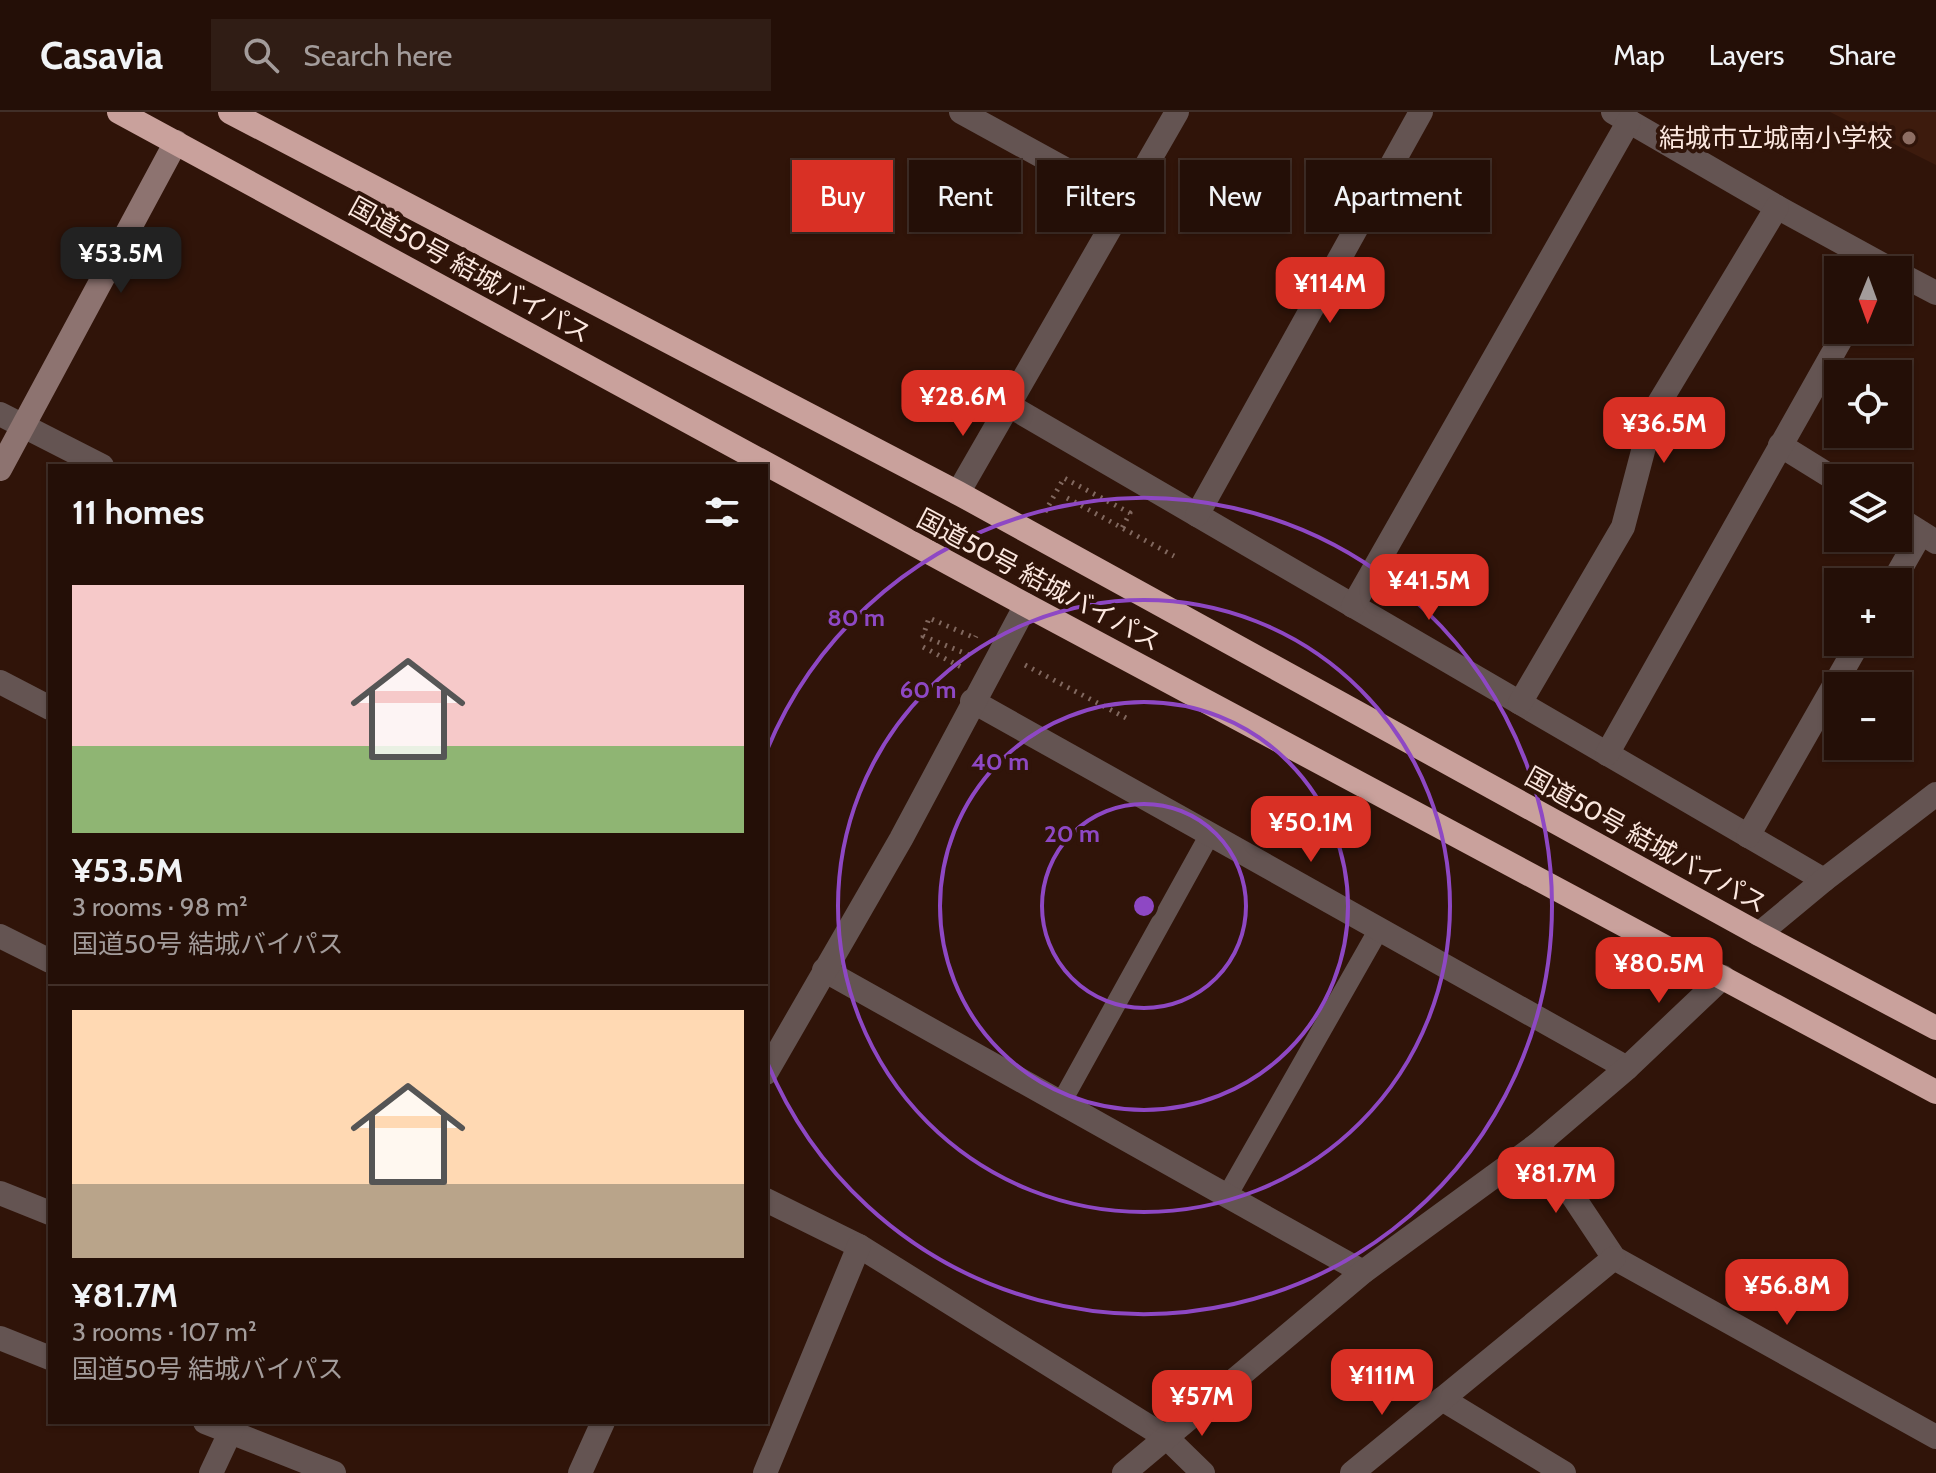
<!DOCTYPE html>
<html lang="en">
<head>
<meta charset="utf-8">
<style>
  body { margin:0; font-family:Cabin,"Noto Sans JP",sans-serif; background:#301d15; color:#f1f3f6; height:100vh; display:flex; flex-direction:column; font-size:30px; white-space:nowrap }
  * { box-sizing:border-box; margin:0 }
  p { font-size:26px; color:#a39c9b }
  .icon { flex:none; width:44px; height:44px; fill:none; stroke:currentColor; stroke-width:2; stroke-linecap:round; stroke-linejoin:round }
  .map { position:relative; flex:1; overflow:hidden }
  .details { position:absolute; left:48px; top:352px; width:720px; height:960px; display:flex; flex-direction:column; background:#240f07; border-radius:0px; box-shadow:0 2px 6px #0004,0 0 0 2px #412f28 }
  .details>* { flex:none }
  .banner { position:absolute; left:792px; top:48px; width:760px; height:72px; display:flex; gap:16px }
  .needle { width:52px; rotate:181deg }
  .buttons { position:absolute; left:1824px; top:144px; display:grid; gap:16px }
  .buttons a { display:grid; place-items:center; width:88px; height:88px; border-radius:0px; background:#240f07; box-shadow:0 2px 6px #0004,0 0 0 2px #412f28; font-size:40px }
  .price { position:absolute; translate:-50% -68px; padding:0 18px; border-radius:16px; background:#d93025; color:#fff; font-size:26px; line-height:52px; filter:drop-shadow(0 2px 4px #0008) }
  .price::after { content:''; position:absolute; left:50%; top:48px; width:24px; height:18px; margin-left:-12px; background:inherit; clip-path:polygon(0 0,100% 0,50% 100%) }
  .price.selected { background:#222; color:#fff }
  ul { padding:0; list-style:none }
  li { display:grid; align-content:center; gap:16px; height:424px; padding:0 24px }
  li+li { border-top:2px solid #412f28 }
  li span { display:grid; place-items:center; height:248px; border-radius:0px; color:#555 }
  li>.icon { margin-inline-start:auto }
  span .icon { width:144px; height:144px; fill:#fffc; stroke-width:1 }
  li b { font-size:34px }
  h2 { display:flex; justify-content:space-between; align-items:center; height:96px; padding:0 24px; font-size:34px }
  .pill { padding:0 28px; border-radius:0px; background:#240f07; box-shadow:0 2px 6px #0004,0 0 0 2px #412f28; font-size:28px; line-height:72px }
  .pill.selected { background:#d93025; color:#fff }
  header { display:flex; align-items:center; gap:48px; box-sizing:border-box; height:112px; padding:0 40px; background:#240f07; border-bottom:2px solid #412f28 }
  header strong { font-size:38px }
  nav { display:flex; gap:44px; margin-inline-start:auto; font-size:28px }
  .search { width:560px; height:72px; background:#301d15; display:flex; align-items:center; gap:20px; box-sizing:border-box; padding:0 28px; border-radius:0px; color:#a39c9b; font-size:30px }
  .map>svg:first-child { display:block }
</style>
</head>
<body>
<header>
<strong>Casavia</strong>
<div class="search"><svg class="icon" aria-label="search" viewBox="0 0 24 24"><circle cx="10" cy="10" r="6"/><path d="M15 15l6 6"/></svg>Search here</div>
<nav><a>Map</a><a>Layers</a><a>Share</a></nav>
</header>
<div class="map">
<svg width="1936" height="1361" viewBox="0 0 1936 1361">
  <rect width="100%" height="100%" fill="#301409"/>
  <path fill="#3d1b0d" d="M1830,0H1936V53Z"/>
  <g fill="none" stroke-linecap="round" stroke-linejoin="round">
    <g stroke="#81685f" stroke-width="5" stroke-dasharray="2 6" stroke-linecap="butt">
      <path d="M1067,386L1174,444"/>
      <path d="M1045,400L1064,366L1130,401L1122,416"/>
      <path d="M923,535L961,555"/>
      <path d="M969,543L923,524L929,506L975,526L976,524"/>
      <path d="M1025,553L1130,608"/>
    </g>
    <g stroke="#645452" stroke-width="20">
      <path d="M1061,991L1210,722"/>
      <path d="M1227,1084L1379,817"/>
    </g>
    <g stroke="#645452" stroke-width="24">
      <path d="M961,0L1125,90"/>
      <path d="M1613,0L1777,95L1892,158"/>
      <path d="M1898,161L1936,181"/>
      <path d="M1010,294L1824,768"/>
      <path d="M0,302L102,354"/>
      <path d="M1780,333L1838,369"/>
      <path d="M958,381L1177,0"/>
      <path d="M1197,403L1421,0"/>
      <path d="M1898,406L1936,430"/>
      <path d="M1893,470L1921,421"/>
      <path d="M1353,494L1629,9"/>
      <path d="M0,570L50,596"/>
      <path d="M972,589L1627,956"/>
      <path d="M1520,591L1623,415L1653,301L1777,95"/>
      <path d="M1607,642L1846,218"/>
      <path d="M1748,724L1859,530"/>
      <path d="M1759,822L1824,768L1936,682"/>
      <path d="M0,824L50,849"/>
      <path d="M824,858L1363,1160"/>
      <path d="M766,961L901,727L1026,493"/>
      <path d="M1538,1032L1614,1146L1936,1325"/>
      <path d="M0,1081L50,1101"/>
      <path d="M766,1088L859,1134L1167,1326L1203,1361"/>
      <path d="M0,1226L50,1246"/>
      <path d="M1442,1287L1564,1361"/>
      <path d="M205,1310L334,1361"/>
      <path d="M211,1361L235,1310"/>
      <path d="M580,1361L603,1310"/>
      <path d="M765,1361L859,1134"/>
      <path d="M1124,1361L1363,1160L1538,1032L1627,956L1723,865"/>
      <path d="M1352,1361L1614,1146"/>
    </g>
    <path stroke="#8d7370" stroke-width="24" d="M0,357L176,30"/>
    <g stroke="#c9a19c" stroke-width="24">
      <path d="M119,0L1026,493L1936,980"/>
      <path d="M230,0L958,381L1759,822L1936,916"/>
    </g>
  </g>
  <g fill="none" stroke="#8e48c4" stroke-width="4">
    <circle cx="1144" cy="794" r="102"/>
    <circle cx="1144" cy="794" r="204"/>
    <circle cx="1144" cy="794" r="306"/>
    <path d="M767 638A408 408 0 1 1 767 950"/>
  </g>
  <circle fill="#8d6e63" stroke="#301409" stroke-width="3" cx="1909" cy="26" r="8"/>
  <g text-anchor="middle" dominant-baseline="central" stroke-width="8" stroke-linejoin="round" paint-order="stroke">
    <g font-size="26" fill="#fbe7df" stroke="#301409" text-anchor="end">
      <text x="1893" y="26">結城市立城南小学校</text>
    </g>
    <g font-size="26" fill="#fbe7df" stroke="#301409">
      <text transform="translate(470 158) rotate(29)">国道50号 結城バイパス</text>
      <text transform="translate(1039 468) rotate(28)">国道50号 結城バイパス</text>
      <text transform="translate(1646 728) rotate(29)">国道50号 結城バイパス</text>
    </g>
  </g>
  <circle cx="1144" cy="794" r="12" fill="#8e48c4" stroke="#301409" stroke-width="4"/>
  <g font-size="24" text-anchor="middle" font-weight="bold" fill="#8e48c4" stroke="#301409" stroke-width="8" stroke-linejoin="round" paint-order="stroke">
    <text x="856" y="514">80 m</text>
    <text x="928" y="586">60 m</text>
    <text x="1000" y="658">40 m</text>
    <text x="1072" y="730">20 m</text>
  </g>
</svg>
<div class="buttons">
<a><svg class="needle" viewBox="-14 -14 28 28"><path d="M0-13l5 13h-10z" fill="#e53935"/><path d="M0 13l5-13h-10z" fill="#a39c9b"/></svg></a>
<a><svg class="icon" aria-label="locate" viewBox="0 0 24 24"><circle cx="12" cy="12" r="6"/><path d="M12 2v4M12 18v4M2 12h4M18 12h4"/></svg></a>
<a><svg class="icon" aria-label="layers" viewBox="0 0 24 24"><path d="M12 4l9 5-9 5-9-5zM3 14l9 5 9-5"/></svg></a>
<a>+</a>
<a>−</a>
</div>
<b class="price selected" style="left:121px;top:183px">¥53.5M</b>
<b class="price" style="left:1330px;top:213px">¥114M</b>
<b class="price" style="left:963px;top:326px">¥28.6M</b>
<b class="price" style="left:1664px;top:353px">¥36.5M</b>
<b class="price" style="left:1429px;top:510px">¥41.5M</b>
<b class="price" style="left:1311px;top:752px">¥50.1M</b>
<b class="price" style="left:1659px;top:893px">¥80.5M</b>
<b class="price" style="left:1556px;top:1103px">¥81.7M</b>
<b class="price" style="left:1787px;top:1215px">¥56.8M</b>
<b class="price" style="left:1382px;top:1305px">¥111M</b>
<b class="price" style="left:1202px;top:1326px">¥57M</b>
<div class="banner">
<a class="pill selected">Buy</a>
<a class="pill">Rent</a>
<a class="pill">Filters</a>
<a class="pill">New</a>
<a class="pill">Apartment</a>
</div>
<section class="details">
<h2>11 homes<svg class="icon" aria-label="filters" viewBox="0 0 24 24"><path d="M4 7h16M4 17h16"/><circle cx="9" cy="7" r="2"/><circle cx="15" cy="17" r="2"/></svg></h2>
<ul>
<li><span style="background:linear-gradient(#f6c9c9 65%,#8fb573 0)"><svg class="icon" aria-label="home" viewBox="0 0 24 24"><path d="M3 11l9-7 9 7M6 9v11h12V9"/></svg></span><div><b>¥53.5M</b><p>3 rooms · 98 m²</p><p>国道50号 結城バイパス</p></div></li>
<li><span style="background:linear-gradient(#ffd9b3 70%,#b9a48a 0)"><svg class="icon" aria-label="home" viewBox="0 0 24 24"><path d="M3 11l9-7 9 7M6 9v11h12V9"/></svg></span><div><b>¥81.7M</b><p>3 rooms · 107 m²</p><p>国道50号 結城バイパス</p></div></li>
</ul>
</section>
</div>
</body>
</html>
